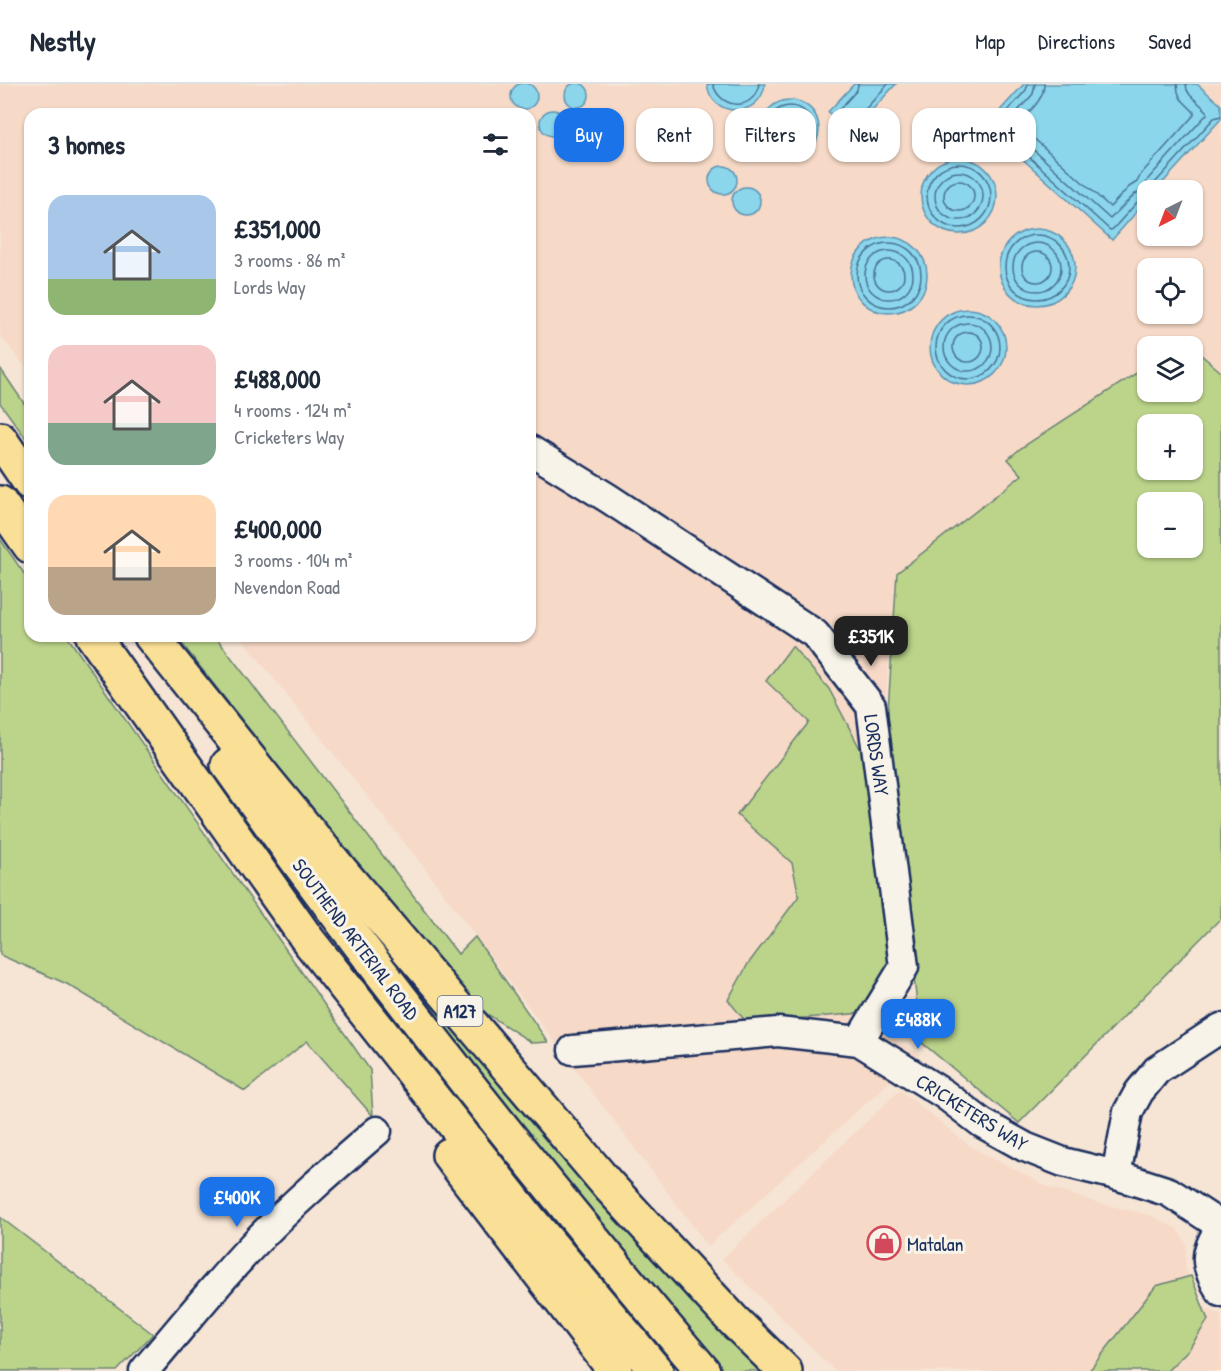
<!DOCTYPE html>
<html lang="en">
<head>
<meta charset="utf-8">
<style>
  body { margin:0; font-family:"Patrick Hand",sans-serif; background:#f6f6f7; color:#1f2937; height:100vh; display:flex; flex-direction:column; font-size:22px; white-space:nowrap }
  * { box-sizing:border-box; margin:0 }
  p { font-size:20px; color:#747a83 }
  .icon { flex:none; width:33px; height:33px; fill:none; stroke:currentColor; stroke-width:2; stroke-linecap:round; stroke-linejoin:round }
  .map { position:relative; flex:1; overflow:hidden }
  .sheet { position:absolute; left:24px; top:24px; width:512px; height:534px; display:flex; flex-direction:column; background:#fff; border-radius:18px; box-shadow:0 2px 4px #0004 }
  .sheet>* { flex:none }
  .hud { position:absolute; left:554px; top:24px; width:570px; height:54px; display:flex; gap:12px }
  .needle { width:39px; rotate:222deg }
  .buttons { position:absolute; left:1137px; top:96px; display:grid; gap:12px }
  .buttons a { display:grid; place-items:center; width:66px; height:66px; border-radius:12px; background:#fff; box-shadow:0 2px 4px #0004; font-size:30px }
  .price { position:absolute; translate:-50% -51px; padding:0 14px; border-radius:12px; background:#1a73e8; color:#fff; font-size:20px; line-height:39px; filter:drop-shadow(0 2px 3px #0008) }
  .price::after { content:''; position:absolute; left:50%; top:36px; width:18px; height:14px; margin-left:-9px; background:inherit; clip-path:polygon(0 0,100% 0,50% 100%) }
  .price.selected { background:#222; color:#fff }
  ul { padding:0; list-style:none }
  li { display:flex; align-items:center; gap:18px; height:150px; padding:0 24px }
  li span { display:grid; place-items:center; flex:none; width:168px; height:120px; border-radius:18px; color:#555 }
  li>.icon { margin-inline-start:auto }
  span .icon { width:72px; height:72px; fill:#fffc; stroke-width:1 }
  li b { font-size:26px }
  h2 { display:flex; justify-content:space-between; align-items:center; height:72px; padding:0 24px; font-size:26px }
  .tag { padding:0 21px; border-radius:18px; background:#fff; box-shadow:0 2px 4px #0004; font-size:21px; line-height:54px }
  .tag.selected { background:#1a73e8; color:#fff }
  header { display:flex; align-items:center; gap:36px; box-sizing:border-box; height:84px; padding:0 30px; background:#fff; border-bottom:2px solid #e0e1e3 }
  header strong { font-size:28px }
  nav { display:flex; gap:33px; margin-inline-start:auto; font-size:21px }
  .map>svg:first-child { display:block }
</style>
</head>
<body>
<header>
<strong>Nestly</strong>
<nav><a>Map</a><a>Directions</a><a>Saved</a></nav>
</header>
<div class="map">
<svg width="1221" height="1287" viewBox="0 0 1221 1287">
  <rect width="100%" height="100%" fill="#f6e4d4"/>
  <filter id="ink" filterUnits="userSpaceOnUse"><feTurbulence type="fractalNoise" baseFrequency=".0167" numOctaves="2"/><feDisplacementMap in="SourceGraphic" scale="12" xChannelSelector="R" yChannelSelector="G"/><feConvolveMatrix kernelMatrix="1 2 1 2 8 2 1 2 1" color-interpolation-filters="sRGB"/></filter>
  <g filter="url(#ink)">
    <g fill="#f6d9c6" fill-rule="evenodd">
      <path d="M0,0H1221V288L1186,257L1177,262H1148L1147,282L1021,364L1022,390L897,489L884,628L924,872L884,950L920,970L708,1162L423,782L240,552H530V30H30V289L0,251ZM1148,106H1192V152H1148ZM1148,184H1192V230H1148Z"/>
      <path d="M900,1006L971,1063L1048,1103L1094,1118L1152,1132L1177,1145L1186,1160L1185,1181L1192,1204L1207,1226L1221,1230V1287H835L722,1175Z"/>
    </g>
    <g fill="#bbd48a" stroke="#6b8274" stroke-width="1.5" fill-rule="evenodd">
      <path d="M1192,263L1221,288V834L1019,1039L921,958L887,642L897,489L1022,391L1008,375L1021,364L1147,282L1148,308H1192ZM1148,340H1192V386H1148ZM1148,418H1192V464H1148Z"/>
      <path d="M0,284L30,328V360L0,319Z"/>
      <path d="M0,455L30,498V552H67L370,986L373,1032L307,957L245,1007L67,900L0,871Z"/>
      <path d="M176,552H215L458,870L475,853L548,958L532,959L481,926L281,686Z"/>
      <path d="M792,562L829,605L867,678L893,873L863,929L747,939L728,916L748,880L799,812L792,779L737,731L809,638L766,597Z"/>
      <path d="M333,792L771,1287H718L326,798Z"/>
      <path d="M0,1133L153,1250L117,1287H0Z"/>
      <path d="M1191,1192L1208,1236L1189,1265L1167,1287H1089L1156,1202Z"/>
    </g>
    <g fill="#8bd6eb" stroke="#5e93b3" stroke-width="1.5">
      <circle cx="577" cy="11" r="12"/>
      <circle cx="524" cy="12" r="13"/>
      <path d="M707,0H765C761,35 711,35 707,0Z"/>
      <path d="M854,0H896L851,49L828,28Z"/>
      <path d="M1024,0H1197L1221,21V35L1156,106H1148L1147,116L1112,156L986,42Z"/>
      <circle cx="790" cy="45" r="29"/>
      <circle cx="553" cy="39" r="13"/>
      <circle cx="959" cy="112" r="38"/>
      <circle cx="723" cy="96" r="14"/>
      <circle cx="746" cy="117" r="14"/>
      <circle cx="1037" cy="183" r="38"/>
      <circle cx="889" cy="191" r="38"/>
      <circle cx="968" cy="263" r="38"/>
    </g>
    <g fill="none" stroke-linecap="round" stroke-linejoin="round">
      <g stroke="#487296" stroke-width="1.5">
        <path d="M713,0C720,26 754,28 759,0"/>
        <path d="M858,0L857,6L838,27L839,30L850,40L853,39L888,0"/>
        <path d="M1028,0L1026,6L996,40L997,44L1110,146L1113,145L1141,114L1148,113"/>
        <path d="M1035,0L1033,10L1007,39V42L1110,135L1135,110L1144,105L1148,95L1207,30V27L1190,11L1187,6L1186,0"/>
        <path d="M1044,0C1044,16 1030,27 1019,38V41L1110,123L1129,103L1137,98L1141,90L1194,31V28L1181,15L1178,8L1177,0"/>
        <circle cx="790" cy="45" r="23"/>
        <circle cx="790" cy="45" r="16"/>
        <circle cx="959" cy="112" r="32"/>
        <circle cx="959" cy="112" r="24"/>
        <circle cx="959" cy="112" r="15"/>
        <path d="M1152,106L1154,100L1214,34L1221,32"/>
        <circle cx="1037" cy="183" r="32"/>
        <circle cx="1037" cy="183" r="24"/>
        <circle cx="889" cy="191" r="32"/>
        <circle cx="889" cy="191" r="24"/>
        <circle cx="1037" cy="183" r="15"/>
        <circle cx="889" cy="191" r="15"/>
        <circle cx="968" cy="263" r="32"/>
        <circle cx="968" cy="263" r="24"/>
        <circle cx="968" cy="263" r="15"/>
      </g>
      <defs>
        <g id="minor">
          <path d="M530,366L608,414L815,550L871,622L904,883L859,957"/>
          <path d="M573,966L778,948L859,957L944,1010L982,1039L1025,1063L1063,1078L1116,1091L1169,1108L1221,1142"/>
          <path d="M1116,1091L1128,1028L1139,1008L1157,986L1221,944"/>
          <path d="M1221,1143C1203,1169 1204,1182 1221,1208"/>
          <path d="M144,1287C180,1245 214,1202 252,1162C291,1121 334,1084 377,1047"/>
        </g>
        <g id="highway">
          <path d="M0,355L30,399"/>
          <path d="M0,419L30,462"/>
          <path d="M93,552L308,856L529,1135L656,1287"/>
          <path d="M151,552L267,697L342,788L608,1101L732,1235L785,1287"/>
          <path d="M228,681C376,890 537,1091 703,1287"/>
          <path d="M449,1071L615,1287"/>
        </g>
      </defs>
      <use href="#minor" stroke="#1b2f5e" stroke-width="33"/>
      <use href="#highway" stroke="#1b2f5e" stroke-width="38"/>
      <use href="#minor" stroke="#f7f3e8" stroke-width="28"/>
      <use href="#highway" stroke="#fadf96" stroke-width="33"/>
    </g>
  </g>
  <defs>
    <symbol id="shop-ring" viewBox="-11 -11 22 22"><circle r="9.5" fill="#f7f3e8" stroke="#d1495b" stroke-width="1.5"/><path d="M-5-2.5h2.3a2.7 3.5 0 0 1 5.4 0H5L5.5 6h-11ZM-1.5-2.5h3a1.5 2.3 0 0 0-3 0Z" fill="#d1495b"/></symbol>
  </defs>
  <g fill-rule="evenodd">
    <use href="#shop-ring" x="865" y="1140" width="38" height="38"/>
  </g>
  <g text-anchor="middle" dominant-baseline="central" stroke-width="6" stroke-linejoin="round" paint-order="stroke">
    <rect fill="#f7f3e8" stroke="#5d6a87" stroke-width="1.5" x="437.5" y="912" width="45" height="30" rx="4.5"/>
    <g font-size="18" font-weight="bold" fill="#1b2f5e">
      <text x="460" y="927">A127</text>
    </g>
    <g font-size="20" fill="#1b2f5e" stroke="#f7f3e8">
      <text transform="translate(877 671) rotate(82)">LORDS WAY</text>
      <text transform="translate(356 855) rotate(53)">SOUTHEND ARTERIAL ROAD</text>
      <text transform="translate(972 1028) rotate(32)">CRICKETERS WAY</text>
    </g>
    <g font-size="20" fill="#1b2f5e" stroke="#f7f3e8" text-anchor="start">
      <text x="907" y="1159">Matalan</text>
    </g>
  </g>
</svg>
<div class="buttons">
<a><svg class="needle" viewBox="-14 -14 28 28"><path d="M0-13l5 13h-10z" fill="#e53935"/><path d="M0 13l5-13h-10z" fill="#747a83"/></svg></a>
<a><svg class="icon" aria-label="locate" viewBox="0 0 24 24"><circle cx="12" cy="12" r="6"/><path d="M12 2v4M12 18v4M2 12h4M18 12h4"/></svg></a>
<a><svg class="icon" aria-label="layers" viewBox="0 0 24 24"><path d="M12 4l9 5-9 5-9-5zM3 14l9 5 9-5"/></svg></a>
<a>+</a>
<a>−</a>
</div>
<b class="price selected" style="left:871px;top:583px">£351K</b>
<b class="price" style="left:918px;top:966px">£488K</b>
<b class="price" style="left:237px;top:1144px">£400K</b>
<div class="hud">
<a class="tag selected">Buy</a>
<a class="tag">Rent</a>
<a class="tag">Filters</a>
<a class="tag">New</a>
<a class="tag">Apartment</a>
</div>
<section class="sheet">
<h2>3 homes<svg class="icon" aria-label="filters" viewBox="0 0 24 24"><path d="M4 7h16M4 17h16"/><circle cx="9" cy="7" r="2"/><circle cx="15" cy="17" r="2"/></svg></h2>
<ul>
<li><span style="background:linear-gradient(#a9c7e8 70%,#8fb573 0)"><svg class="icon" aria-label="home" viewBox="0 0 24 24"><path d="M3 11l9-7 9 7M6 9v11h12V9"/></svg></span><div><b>£351,000</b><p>3 rooms · 86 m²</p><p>Lords Way</p></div></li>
<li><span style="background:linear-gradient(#f6c9c9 65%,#7fa58c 0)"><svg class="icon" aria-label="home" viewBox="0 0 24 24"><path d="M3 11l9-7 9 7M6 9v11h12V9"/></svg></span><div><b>£488,000</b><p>4 rooms · 124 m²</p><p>Cricketers Way</p></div></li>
<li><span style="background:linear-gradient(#ffd9b3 60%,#b9a48a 0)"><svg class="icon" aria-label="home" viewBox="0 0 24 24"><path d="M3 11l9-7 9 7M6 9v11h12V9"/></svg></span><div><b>£400,000</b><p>3 rooms · 104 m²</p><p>Nevendon Road</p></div></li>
</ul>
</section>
</div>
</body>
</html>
